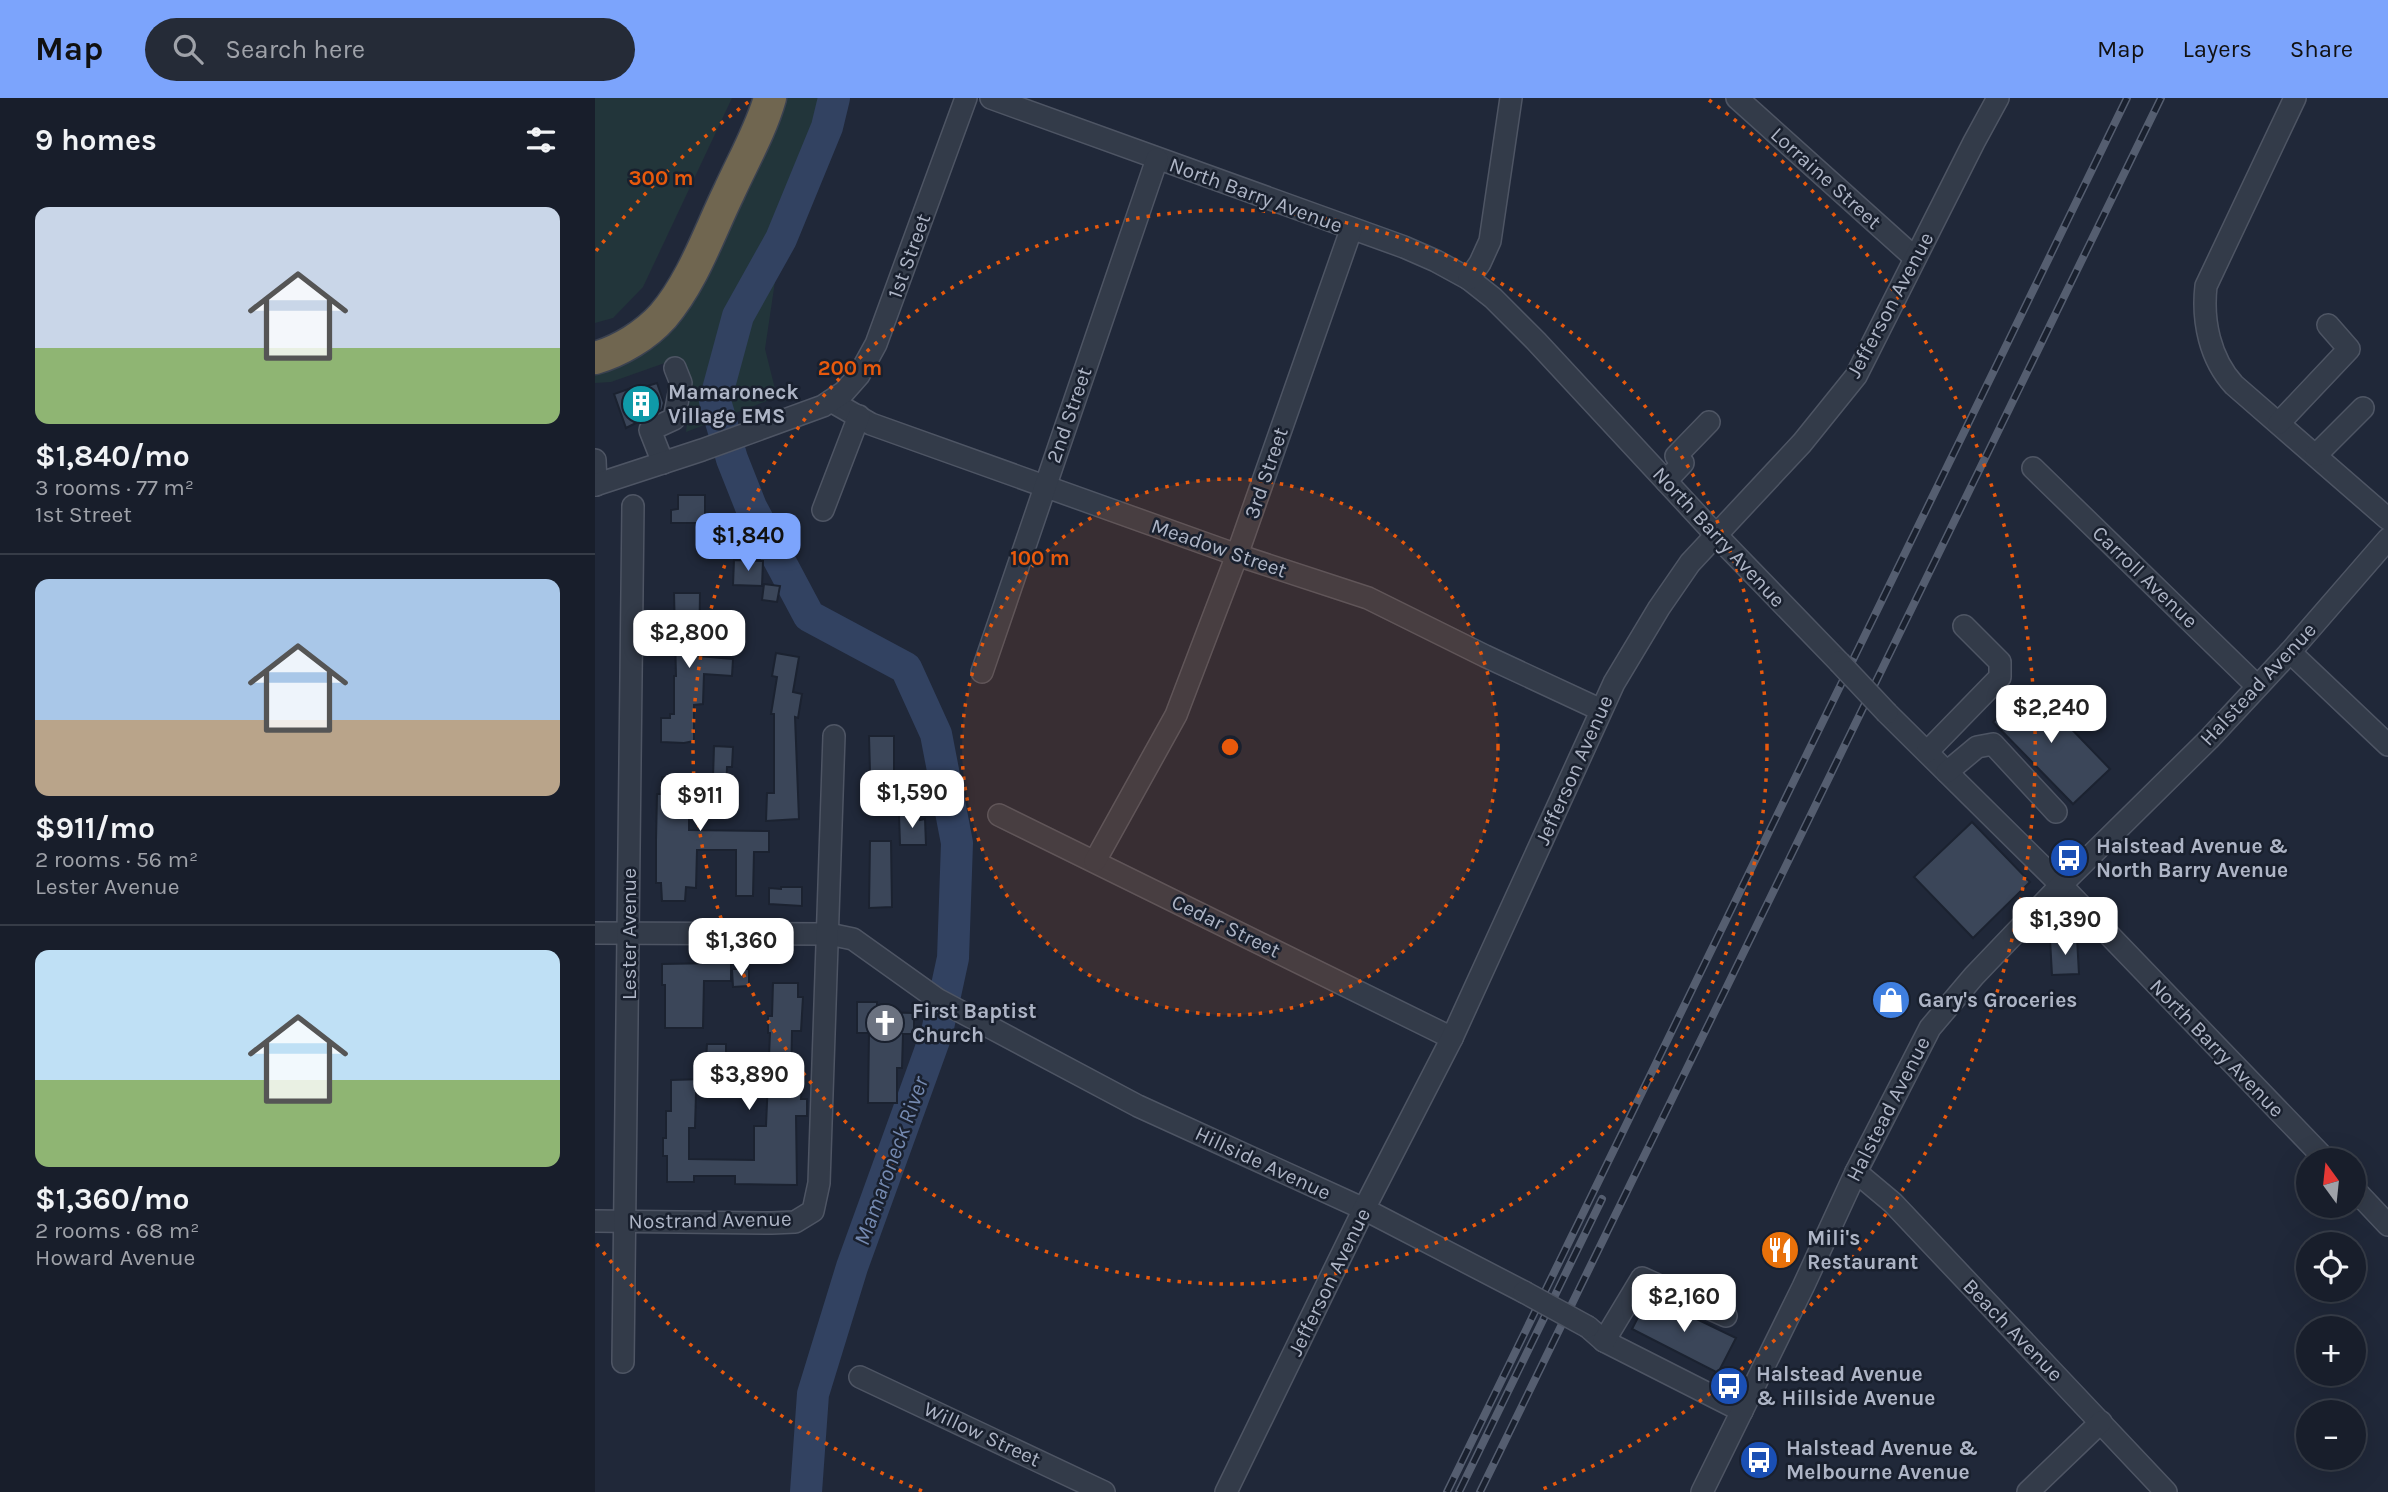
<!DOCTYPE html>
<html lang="en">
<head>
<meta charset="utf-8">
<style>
  body { margin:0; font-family:Karla,sans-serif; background:#252b37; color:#f1f3f6; height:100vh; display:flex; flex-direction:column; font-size:26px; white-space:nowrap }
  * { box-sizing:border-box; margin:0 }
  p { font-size:23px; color:#9fa2a9 }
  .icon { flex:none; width:38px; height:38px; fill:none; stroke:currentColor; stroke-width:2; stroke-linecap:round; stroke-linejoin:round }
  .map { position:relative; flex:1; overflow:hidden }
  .sheet { display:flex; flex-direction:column; background:#181e2b; width:595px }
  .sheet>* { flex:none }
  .needle { width:46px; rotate:345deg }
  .controls { position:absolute; left:1701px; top:1050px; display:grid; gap:14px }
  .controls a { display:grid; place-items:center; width:70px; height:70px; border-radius:50%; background:#181e2b; box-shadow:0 7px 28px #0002,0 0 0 2px #363c47; font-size:35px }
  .price { position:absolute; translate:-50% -60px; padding:0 16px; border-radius:14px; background:#fff; color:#222; font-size:23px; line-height:46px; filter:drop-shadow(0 2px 4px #0008) }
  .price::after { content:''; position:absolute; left:50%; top:42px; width:21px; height:16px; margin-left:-10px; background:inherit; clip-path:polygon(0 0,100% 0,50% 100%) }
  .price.active { background:#7ca4fc; color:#111 }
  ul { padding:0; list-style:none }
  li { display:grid; align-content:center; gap:14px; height:371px; padding:0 35px }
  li+li { border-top:2px solid #363c47 }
  li span { display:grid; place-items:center; height:217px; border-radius:14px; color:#555 }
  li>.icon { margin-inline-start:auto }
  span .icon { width:126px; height:126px; fill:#fffc; stroke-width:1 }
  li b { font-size:30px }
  h2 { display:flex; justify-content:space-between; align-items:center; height:84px; padding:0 35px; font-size:30px }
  header { display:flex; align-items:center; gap:42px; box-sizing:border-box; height:98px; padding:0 35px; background:#7ca4fc; color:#111 }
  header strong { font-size:33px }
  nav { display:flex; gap:38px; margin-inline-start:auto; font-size:24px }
  .search { width:490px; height:63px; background:#252b37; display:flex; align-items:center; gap:18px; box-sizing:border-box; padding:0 24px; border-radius:38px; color:#9fa2a9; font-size:26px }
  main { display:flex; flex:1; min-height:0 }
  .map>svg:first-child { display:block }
</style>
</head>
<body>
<header>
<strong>Map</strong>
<div class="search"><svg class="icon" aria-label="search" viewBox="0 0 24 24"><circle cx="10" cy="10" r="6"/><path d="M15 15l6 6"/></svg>Search here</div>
<nav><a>Map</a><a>Layers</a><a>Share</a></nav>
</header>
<main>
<section class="sheet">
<h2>9 homes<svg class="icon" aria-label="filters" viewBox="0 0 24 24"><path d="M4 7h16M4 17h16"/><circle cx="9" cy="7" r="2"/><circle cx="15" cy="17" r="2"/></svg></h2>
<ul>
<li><span style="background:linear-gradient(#c9d6e8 65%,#8fb573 0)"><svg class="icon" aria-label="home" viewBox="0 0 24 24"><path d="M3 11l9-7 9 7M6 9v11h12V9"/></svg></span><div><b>$1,840/mo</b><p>3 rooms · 77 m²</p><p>1st Street</p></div></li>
<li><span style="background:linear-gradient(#a9c7e8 65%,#b9a48a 0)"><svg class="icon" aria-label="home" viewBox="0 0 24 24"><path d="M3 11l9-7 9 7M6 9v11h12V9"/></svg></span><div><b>$911/mo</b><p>2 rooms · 56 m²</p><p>Lester Avenue</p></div></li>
<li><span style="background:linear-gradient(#bfe0f5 60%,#8fb573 0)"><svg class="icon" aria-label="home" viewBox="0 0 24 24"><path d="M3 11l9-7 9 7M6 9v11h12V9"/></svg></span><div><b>$1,360/mo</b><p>2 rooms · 68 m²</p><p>Howard Avenue</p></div></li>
</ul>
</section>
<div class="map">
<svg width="1793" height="1394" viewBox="0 0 1793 1394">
  <rect width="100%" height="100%" fill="#202839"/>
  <g fill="#22353a">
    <path d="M0,0H137L48,189L18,220L0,225Z"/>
    <path d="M188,0H248L182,170L170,251L182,299L91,334L96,290L84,260L16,284L0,285V269L53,246Z"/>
  </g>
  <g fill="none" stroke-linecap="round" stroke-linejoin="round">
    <path stroke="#324261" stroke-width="32" d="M211,1394L218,1296L257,1169L342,934L358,860L362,745L341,636L311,570L214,518L156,409L137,361L120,303L143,218L186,141L232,29L239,0"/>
  </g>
  <g fill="#3b4659" stroke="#1b2230" stroke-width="2">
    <path d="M62,285L69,305L67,312L31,330L19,296L45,287L46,290Z"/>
    <path d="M83,397H110V425H76V412L83,411Z"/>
    <path d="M139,462L168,463L167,488L138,487Z"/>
    <path d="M169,486L185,488L182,504L167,502Z"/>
    <path d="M79,495H105L104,558L138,561L137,578L109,576L108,606L99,607V643L89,645L66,644V620H75V616H79V578H81Z"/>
    <path d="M181,555L204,559L198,594L207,596L203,620L200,619L204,721L171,723L172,695H179V616H176L182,579L177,578Z"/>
    <path d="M1435,588L1515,671L1478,706L1398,624Z"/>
    <path d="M274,638H299V696H316V711H276Z"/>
    <path d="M119,648L138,649L137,669H132L131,702L94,701V732L174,733V754H159L158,798H141V752H102L101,790L91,789L90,803H67L66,785H61V742L62,696H67V679L118,680Z"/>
    <path d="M325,715V722L330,721L331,747H305L304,716Z"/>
    <path d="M1377,724L1435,784L1378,840L1319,779Z"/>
    <path d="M275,743H296L297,809L274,810Z"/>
    <path d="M186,789H207V808L174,806V790L186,791Z"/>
    <path d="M1482,840L1484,876L1457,877L1455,841Z"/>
    <path d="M136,856V883H109L108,930H70V887H67V866L120,865V857Z"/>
    <path d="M137,871H154V888L138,889Z"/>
    <path d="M178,885H203V899H208L206,933H197L196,983H207L206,1001H212V1018H201L202,1087L140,1086V1078H99V1084H72V1058H68V1040H71V1013H76V982L110,981V995H101L100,1030H94V1061L159,1062V1028H171L175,935H173V918H177Z"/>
    <path d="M262,904H282V914L319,915V936H308L307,970H302V1005H273L274,935H262Z"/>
    <path d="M112,946H131V962H111Z"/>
    <path d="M1054,1198L1141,1240L1123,1275L1037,1231Z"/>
  </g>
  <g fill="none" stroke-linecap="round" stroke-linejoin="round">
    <defs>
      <g id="minor">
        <path d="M396,0L809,149L841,163L874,181L898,200L941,243L1120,436L1244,564"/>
        <path d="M1142,0L1320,160"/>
        <path d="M1700,0L1611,188C1607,223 1615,261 1639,287L1793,421"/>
        <path d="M874,181L885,165L895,143L916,0"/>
        <path d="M236,303L276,326L642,457L773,500L890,558L1006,612"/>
        <path d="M1684,325L1754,251L1733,227"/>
        <path d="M1721,357L1768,310"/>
        <path d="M0,362L1,387"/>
        <path d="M68,365L55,332L79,321L86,285L80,270"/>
        <path d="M1438,370L1662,588"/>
        <path d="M1071,383L1088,365L1081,358L1114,324"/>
        <path d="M0,387L107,352L228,308L249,294L264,277L281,246L371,0"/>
        <path d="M228,412L264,318"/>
        <path d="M1695,554L1793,647"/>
        <path d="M387,574L562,61"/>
        <path d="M1292,615L1466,787L1731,1062"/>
        <path d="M1332,654L1405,579V564L1369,528"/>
        <path d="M1352,674L1382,649L1398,646L1461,714"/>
        <path d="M404,717L857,940"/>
        <path d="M500,763L581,617L642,457L756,132"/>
        <path d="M0,835L234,836L258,841L342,901L543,1008L769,1111L929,1194"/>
        <path d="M1261,1074L1298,1105L1571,1394"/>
        <path d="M1759,1091L1793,1127"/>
        <path d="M0,1123L177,1125L200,1124L218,1113L224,1085L239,638"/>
        <path d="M993,1229L1009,1243L1147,1313"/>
        <path d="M1009,1243L1047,1180L1131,1218"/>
        <path d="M28,1264L38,408"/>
        <path d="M265,1279L509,1394"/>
        <path d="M631,1394L769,1111L857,940L1019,585L1064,510L1095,465L1207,345L1261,278L1379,44L1403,0"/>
        <path d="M1107,1394L1208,1189L1261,1074L1335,930L1379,878L1466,787L1614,641L1695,554L1793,441"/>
        <path d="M1433,1394L1506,1324"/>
      </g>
      <path id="highway" d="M0,260C25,253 51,237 68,218C98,183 114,135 134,94C148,63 166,32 175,0"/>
    </defs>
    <use href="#minor" stroke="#4e5564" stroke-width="24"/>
    <use href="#highway" stroke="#3b4251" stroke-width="35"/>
    <use href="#minor" stroke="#333b49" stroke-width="21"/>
    <use href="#highway" stroke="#706650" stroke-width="32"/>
    <defs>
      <g id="rail">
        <path d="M852,1394L1532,0"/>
        <path d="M864,1394L1007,1101"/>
        <path d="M885,1394L1566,0"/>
      </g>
    </defs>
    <use href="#rail" stroke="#555e70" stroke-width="8"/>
    <use href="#rail" stroke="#19202e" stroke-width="5" stroke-dasharray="16" stroke-linecap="butt"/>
    <defs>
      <g id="minor-bridge">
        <path d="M1244,564L1292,615"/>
        <path d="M929,1194L993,1229"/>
      </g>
    </defs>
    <use href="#minor-bridge" stroke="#4e5564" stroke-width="24" stroke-linecap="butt"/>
    <use href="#minor-bridge" stroke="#333b49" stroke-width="21"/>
  </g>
  <circle cx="635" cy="649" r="268" fill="#e8590c" fill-opacity=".12"/>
  <g fill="none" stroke="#e8590c" stroke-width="3.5" stroke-dasharray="3.5 7">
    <circle cx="635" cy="649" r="268"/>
    <circle cx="635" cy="649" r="537"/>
    <path d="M327 1393A805 805 0 0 1 1 1145M1 153A805 805 0 0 1 156 2M1114 2A805 805 0 0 1 943 1393"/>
  </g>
  <defs>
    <symbol id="building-disc" viewBox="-11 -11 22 22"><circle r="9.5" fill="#0f9aa8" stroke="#19202e"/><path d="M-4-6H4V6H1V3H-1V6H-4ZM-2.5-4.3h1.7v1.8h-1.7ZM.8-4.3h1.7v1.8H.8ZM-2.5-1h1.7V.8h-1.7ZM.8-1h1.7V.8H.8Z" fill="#fff"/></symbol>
    <symbol id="bus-disc" viewBox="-11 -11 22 22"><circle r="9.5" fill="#1a4fb4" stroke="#19202e"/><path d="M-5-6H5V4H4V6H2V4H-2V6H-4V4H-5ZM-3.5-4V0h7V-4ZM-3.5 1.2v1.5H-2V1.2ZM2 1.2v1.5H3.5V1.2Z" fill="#fff"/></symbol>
    <symbol id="shop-disc" viewBox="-11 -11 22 22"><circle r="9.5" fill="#3f7fe0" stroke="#19202e"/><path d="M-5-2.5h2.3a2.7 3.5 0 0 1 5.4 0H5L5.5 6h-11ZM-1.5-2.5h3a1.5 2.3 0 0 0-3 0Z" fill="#fff"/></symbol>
    <symbol id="church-disc" viewBox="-11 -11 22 22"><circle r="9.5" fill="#6b7280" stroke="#19202e"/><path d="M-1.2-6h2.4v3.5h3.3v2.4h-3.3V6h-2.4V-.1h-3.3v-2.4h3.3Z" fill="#fff"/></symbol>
    <symbol id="restaurant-disc" viewBox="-11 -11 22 22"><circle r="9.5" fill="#e8710a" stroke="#19202e"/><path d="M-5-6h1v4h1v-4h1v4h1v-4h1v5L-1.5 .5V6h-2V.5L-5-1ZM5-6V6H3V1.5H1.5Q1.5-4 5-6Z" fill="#fff"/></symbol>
  </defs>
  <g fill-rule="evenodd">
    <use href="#building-disc" x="24" y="284" width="44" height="44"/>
    <use href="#bus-disc" x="1452" y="738" width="44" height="44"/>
    <use href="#shop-disc" x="1274" y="880" width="44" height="44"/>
    <use href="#church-disc" x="268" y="903" width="44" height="44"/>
    <use href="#restaurant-disc" x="1163" y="1130" width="44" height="44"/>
    <use href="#bus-disc" x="1112" y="1266" width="44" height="44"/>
    <use href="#bus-disc" x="1142" y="1340" width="44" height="44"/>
  </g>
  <g text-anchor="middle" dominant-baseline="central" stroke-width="5" stroke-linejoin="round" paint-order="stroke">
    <g font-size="21" fill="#aeb5c6" stroke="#19202e">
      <text transform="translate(1231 80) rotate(42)">Lorraine Street</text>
      <text transform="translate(661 97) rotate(20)">North Barry Avenue</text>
      <text transform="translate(314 158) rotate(-70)">1st Street</text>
      <text transform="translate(1295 207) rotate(-62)">Jefferson Avenue</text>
      <text transform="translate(474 317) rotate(-71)">2nd Street</text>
      <text transform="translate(671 375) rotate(-71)">3rd Street</text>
      <text transform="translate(1124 439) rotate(47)">North Barry Avenue</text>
      <text transform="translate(624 450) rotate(19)">Meadow Street</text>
      <text transform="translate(1550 479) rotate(44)">Carroll Avenue</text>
      <text transform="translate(1663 586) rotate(-47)">Halstead Avenue</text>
      <text transform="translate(979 672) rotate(-66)">Jefferson Avenue</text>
      <text transform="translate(631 828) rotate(26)">Cedar Street</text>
      <text transform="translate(34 836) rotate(-90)">Lester Avenue</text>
      <text transform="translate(1622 950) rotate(46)">North Barry Avenue</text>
      <text transform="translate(1293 1011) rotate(-63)">Halstead Avenue</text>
      <text transform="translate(668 1065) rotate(25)">Hillside Avenue</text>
      <text transform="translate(115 1122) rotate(-1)">Nostrand Avenue</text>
      <text transform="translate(734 1184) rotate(-64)">Jefferson Avenue</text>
      <text transform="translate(1418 1232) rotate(46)">Beach Avenue</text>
      <text transform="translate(387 1336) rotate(25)">Willow Street</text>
    </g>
    <g font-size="21" font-weight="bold" fill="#aeb5c6" stroke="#19202e" text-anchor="start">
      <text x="73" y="294">Mamaroneck<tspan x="73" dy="24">Village EMS</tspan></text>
      <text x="1501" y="748">Halstead Avenue &amp;<tspan x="1501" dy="24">North Barry Avenue</tspan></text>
      <text x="1323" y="902">Gary's Groceries</text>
      <text x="317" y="913">First Baptist<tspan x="317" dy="24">Church</tspan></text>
      <text x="1212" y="1140">Mili's<tspan x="1212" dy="24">Restaurant</tspan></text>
      <text x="1161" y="1276">Halstead Avenue<tspan x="1161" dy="24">&amp; Hillside Avenue</tspan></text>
      <text x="1191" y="1350">Halstead Avenue &amp;<tspan x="1191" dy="24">Melbourne Avenue</tspan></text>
    </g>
    <g font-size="23" font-style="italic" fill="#7489b0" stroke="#19202e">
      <text transform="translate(296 1063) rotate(-70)">Mamaroneck River</text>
    </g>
  </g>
  <circle cx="635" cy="649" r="10" fill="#e8590c" stroke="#19202e" stroke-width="3.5"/>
  <g font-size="21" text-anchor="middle" font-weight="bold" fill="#e8590c" stroke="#19202e" stroke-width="5" stroke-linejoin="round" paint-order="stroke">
    <text x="66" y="87">300 m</text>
    <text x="255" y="277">200 m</text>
    <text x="445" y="467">100 m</text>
  </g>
</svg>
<div class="controls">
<a><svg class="needle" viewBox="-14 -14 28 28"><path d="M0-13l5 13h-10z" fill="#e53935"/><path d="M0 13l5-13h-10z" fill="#9fa2a9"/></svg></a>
<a><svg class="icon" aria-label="locate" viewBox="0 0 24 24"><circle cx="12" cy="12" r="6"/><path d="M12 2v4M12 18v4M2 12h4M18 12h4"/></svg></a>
<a>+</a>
<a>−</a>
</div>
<b class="price active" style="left:153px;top:475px">$1,840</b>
<b class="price" style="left:94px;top:572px">$2,800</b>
<b class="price" style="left:1456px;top:647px">$2,240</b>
<b class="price" style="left:317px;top:732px">$1,590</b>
<b class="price" style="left:105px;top:735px">$911</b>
<b class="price" style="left:1470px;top:859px">$1,390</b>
<b class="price" style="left:146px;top:880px">$1,360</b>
<b class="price" style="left:154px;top:1014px">$3,890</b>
<b class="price" style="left:1089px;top:1236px">$2,160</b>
</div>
</main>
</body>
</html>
